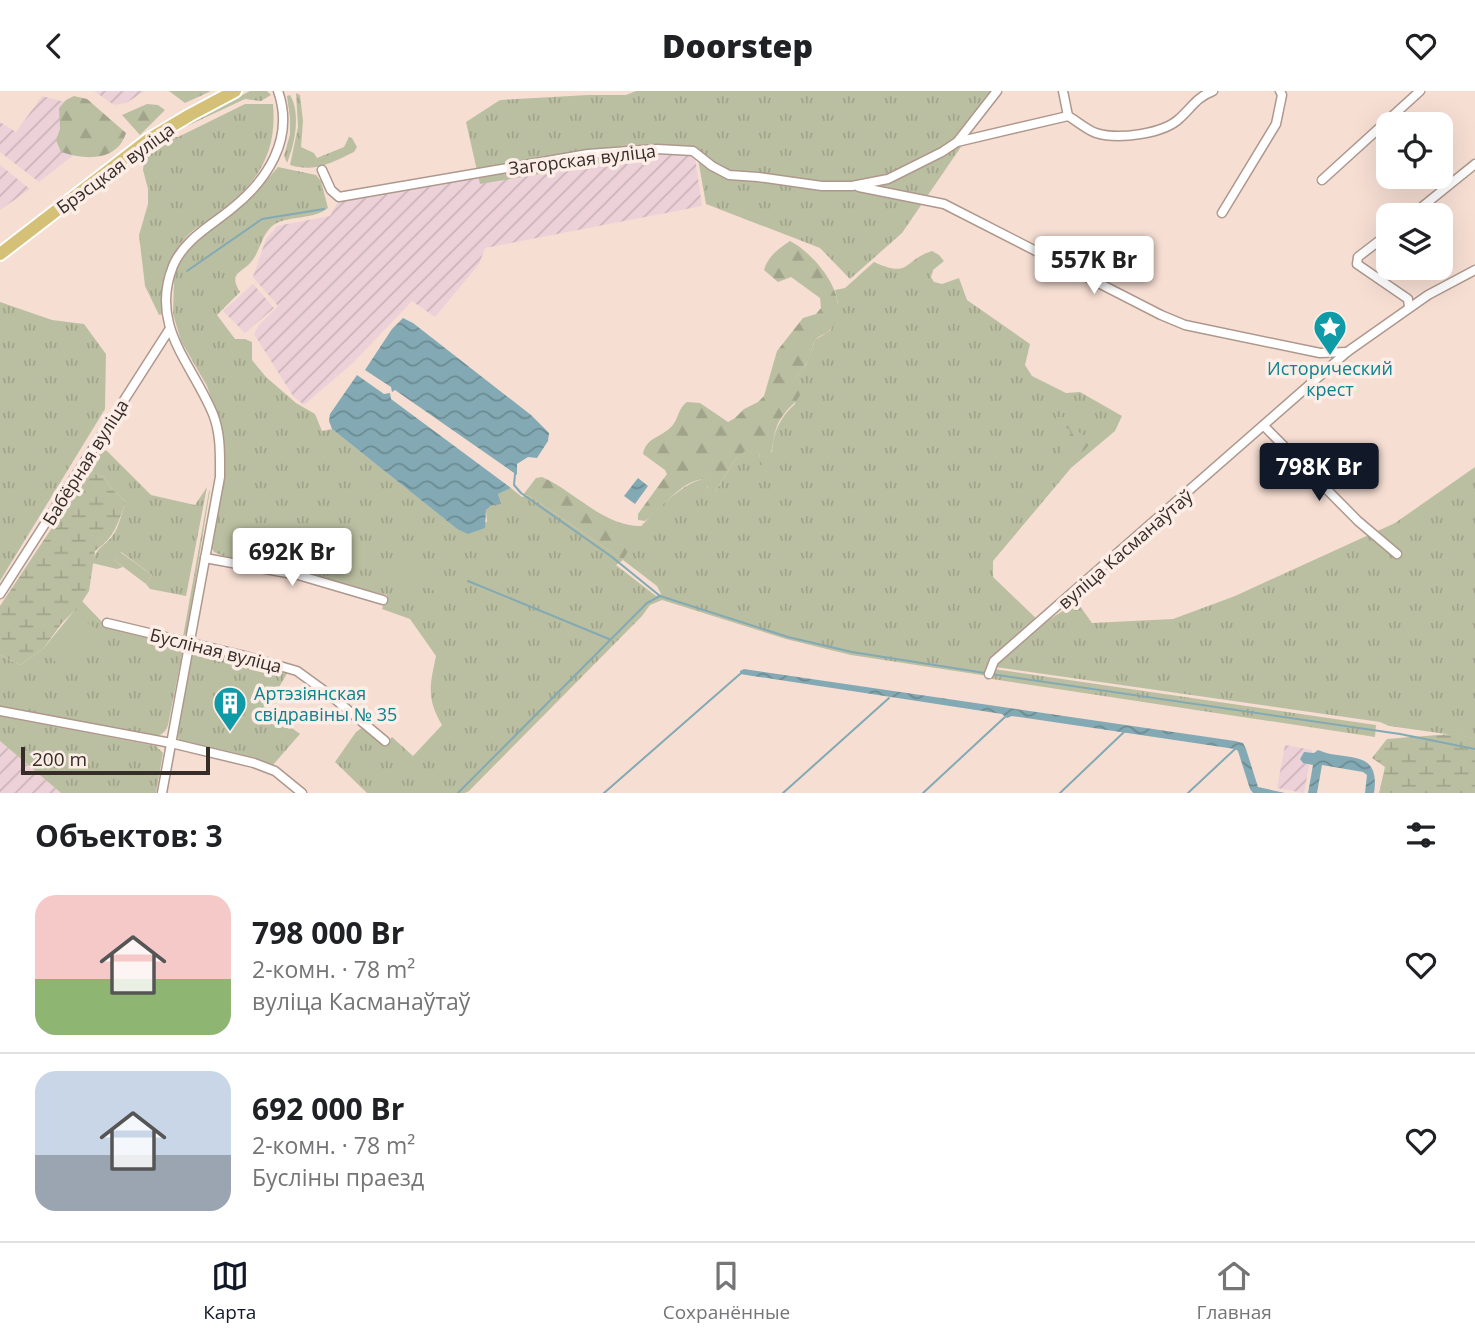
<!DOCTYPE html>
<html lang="ru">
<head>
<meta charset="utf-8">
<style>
  body { margin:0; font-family:"Open Sans",sans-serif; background:#f6f6f6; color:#202124; height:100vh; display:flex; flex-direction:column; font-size:26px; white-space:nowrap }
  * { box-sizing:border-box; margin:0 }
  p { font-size:23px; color:#757577 }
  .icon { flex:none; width:38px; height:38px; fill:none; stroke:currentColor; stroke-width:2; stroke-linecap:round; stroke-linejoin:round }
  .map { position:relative; height:702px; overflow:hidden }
  .side { display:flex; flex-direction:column; background:#fff; flex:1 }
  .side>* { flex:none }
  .fabs { position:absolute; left:1376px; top:21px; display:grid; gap:14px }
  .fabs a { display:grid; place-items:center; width:77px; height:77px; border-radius:14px; background:#fff; box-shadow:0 7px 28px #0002; font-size:35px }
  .scale { position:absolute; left:21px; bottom:18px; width:189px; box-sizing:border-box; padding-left:7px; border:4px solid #362d29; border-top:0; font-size:19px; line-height:24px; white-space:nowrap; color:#362d29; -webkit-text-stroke:5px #fcede6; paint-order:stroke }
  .price { position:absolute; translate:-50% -60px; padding:0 16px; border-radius:7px; background:#fff; color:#222; font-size:23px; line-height:46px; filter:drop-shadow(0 2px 4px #0008) }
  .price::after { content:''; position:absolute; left:50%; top:42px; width:21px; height:16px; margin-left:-10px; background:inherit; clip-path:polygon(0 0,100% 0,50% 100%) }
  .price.current { background:#111827; color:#fff }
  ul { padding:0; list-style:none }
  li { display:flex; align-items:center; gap:21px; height:175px; padding:0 35px }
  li+li { border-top:2px solid #e0e0e0 }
  li span { display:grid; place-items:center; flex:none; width:196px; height:140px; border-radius:21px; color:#555 }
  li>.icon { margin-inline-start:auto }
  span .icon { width:84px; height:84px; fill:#fffc; stroke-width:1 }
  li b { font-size:30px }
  h2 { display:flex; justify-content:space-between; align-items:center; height:84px; padding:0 35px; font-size:30px }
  header { display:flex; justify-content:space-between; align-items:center; height:91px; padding:0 35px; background:#fff; font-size:32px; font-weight:800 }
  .menu { display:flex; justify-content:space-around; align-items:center; height:98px; border-top:2px solid #e0e0e0; background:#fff; font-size:19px; color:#757577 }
  .menu a { display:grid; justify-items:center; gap:4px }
  .menu .current { color:#111827 }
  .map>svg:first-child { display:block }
</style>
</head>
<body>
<header><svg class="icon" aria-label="back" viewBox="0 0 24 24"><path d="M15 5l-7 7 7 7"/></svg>Doorstep<svg class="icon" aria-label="heart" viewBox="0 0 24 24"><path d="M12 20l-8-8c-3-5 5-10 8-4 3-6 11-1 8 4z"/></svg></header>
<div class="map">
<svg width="1475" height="702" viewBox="0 0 1475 702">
  <defs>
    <pattern id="industrial-furrows" width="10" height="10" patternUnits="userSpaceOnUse" patternTransform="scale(1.75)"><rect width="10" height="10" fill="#ecd2d8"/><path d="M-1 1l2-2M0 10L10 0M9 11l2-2" fill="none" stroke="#cbb5b9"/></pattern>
    <pattern id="grass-tufts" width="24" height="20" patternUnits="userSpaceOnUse" patternTransform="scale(1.75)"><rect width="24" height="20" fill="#bbbfa1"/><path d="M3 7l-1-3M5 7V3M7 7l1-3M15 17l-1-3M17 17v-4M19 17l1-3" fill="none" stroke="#a1a48b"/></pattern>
    <pattern id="forest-firs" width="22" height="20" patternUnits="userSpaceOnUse" patternTransform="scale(1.75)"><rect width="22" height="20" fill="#bbbfa1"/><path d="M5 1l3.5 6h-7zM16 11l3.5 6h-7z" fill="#a1a48b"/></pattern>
    <pattern id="wetland-marsh" width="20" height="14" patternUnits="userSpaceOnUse" patternTransform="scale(1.75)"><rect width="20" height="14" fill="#bbbfa1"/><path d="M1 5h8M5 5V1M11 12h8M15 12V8" fill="none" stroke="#a1a48b"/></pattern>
    <pattern id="water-waves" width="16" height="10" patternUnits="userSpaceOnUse" patternTransform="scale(1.75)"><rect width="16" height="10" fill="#83aab4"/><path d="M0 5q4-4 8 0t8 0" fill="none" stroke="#6c8b92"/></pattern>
  </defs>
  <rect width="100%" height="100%" fill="#f6ded3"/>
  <g fill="url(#industrial-furrows)">
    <path d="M94,0H145L126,12L114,14Z"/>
    <path d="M42,5L76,14L103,41L39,91L0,61V31L16,41Z"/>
    <path d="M694,59L702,115L485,157L479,173L435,226L412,210L354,271L304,314L293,305L254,243L259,234L278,215L253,186L266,148L277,135L330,125L343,101Z"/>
    <path d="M0,74L30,98L0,119Z"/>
    <path d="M253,193L274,217L245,242L223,220Z"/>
    <path d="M0,650L61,702H0Z"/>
    <path d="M1285,654L1312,659L1304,702L1277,697Z"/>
  </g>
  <g fill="url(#grass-tufts)" fill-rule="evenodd">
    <path d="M250,0H267L271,4L261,10L245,8L187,35L186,33Z"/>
    <path d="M636,0H1002L993,9L902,142L850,188L820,157L706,113L696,57L480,93L466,31L500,9L588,4H626Z"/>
    <path d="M296,2L300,4L303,30L301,56L314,62L317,67L344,56L349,46L352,47L357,56L354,61C333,71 315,82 290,74L298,36Z"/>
    <path d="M290,4C301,22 295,53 287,72L284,65L290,43V27L287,5Z"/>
    <path d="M245,13H273C277,60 260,89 223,119C209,130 192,137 181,152C164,174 161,197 162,223L159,224L145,195L139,144L148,113V98L143,79L145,59L149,56L152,59L173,46H178Z"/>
    <path d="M278,76L316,84L321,90L328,117C313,129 291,124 275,133C261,142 261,160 251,171C241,183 228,181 240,201L217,224L235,248H245L252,251V269L266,286L296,312L315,323L322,340L332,338L457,438L487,431L486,419L492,414L497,403L511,397L522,406L528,404L623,469C629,456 636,439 646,430C658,417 687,389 705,388L707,391V397L715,401L735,369L746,358L759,361V366L772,361C773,341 780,326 795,313L796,286L806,274L815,249L831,239L838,212L835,199L845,197L874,171C911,188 903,169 932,160L939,164L944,170L933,179L931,186L934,191L942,193L959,187L967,209L1030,253L1025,274L1032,285L1066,302L1080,301L1122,325L1115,340L1071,377L993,470V486L1042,533L1077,511L1092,532L1173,528L1235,505L1395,432L1475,376V647L1389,635L1380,631L995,576L988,585L851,564L786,548L662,509L650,514L642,525L469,700L465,702H367L335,671L356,641L363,636L384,654L392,646L413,665L442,634C426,607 430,594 436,565L410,528L382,518L387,504L225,466L214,461L211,456L224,383L223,341L207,295L181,250L173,223L174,188L178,175L190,156L254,104ZM623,469L657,495L661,503L656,505L616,474Z"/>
    <path d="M0,211L52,229L84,233L106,263L105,318L0,490Z"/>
    <path d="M102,359L107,360L151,404L195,414L207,396L186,505L150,498L146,493L152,484L121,461L114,469L123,476L117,478L92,472C97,453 107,456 116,439C120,431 122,420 126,411L111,397L104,386L89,381Z"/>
    <path d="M210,399L187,541L183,546L209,400Z"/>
    <path d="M82,510L105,534L179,552L178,558L183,559L168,634C166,641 161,645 153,646L0,615V564L20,574L43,558Z"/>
    <path d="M195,557L248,568L288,581L266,618L300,643L272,675L258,669L180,651L176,643L191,562Z"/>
    <path d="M994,578L1376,634L1375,646L992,588Z"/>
    <path d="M0,625L156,655L163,662L156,702H61L0,650Z"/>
  </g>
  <g fill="url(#forest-firs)">
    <path d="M169,0H211L185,12Z"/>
    <path d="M74,5L87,8L126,42C117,71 85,69 61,61L56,49L60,38L59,17L66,9Z"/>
    <path d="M147,13L158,14L165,19L140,44L122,24Z"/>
    <path d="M790,150C814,162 856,210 830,239C827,243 820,244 816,248C811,254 811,266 806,273C804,278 799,282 796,286L800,304C796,312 790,315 785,322C772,336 774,355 769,372L760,374L759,361L746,359L735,369L715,401H709L705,388C681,389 663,417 645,430L638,429V423L667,383L665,379L643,363C646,346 661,347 672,335C679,327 678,317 687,311L700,312L728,331L735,327L744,318L758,311L764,305L777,260L803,227L816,223L821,217L820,207L791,186L778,191L764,179C768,165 778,158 790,150Z"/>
    <path d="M1058,326L1075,327L1077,340L1085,345L1089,353C1084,362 1076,365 1066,366L1063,364C1059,352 1061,351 1071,343L1069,338L1057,333Z"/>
    <path d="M542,386C576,401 604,436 642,435L623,469L528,404H523L536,387Z"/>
  </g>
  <g fill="url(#wetland-marsh)">
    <path d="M89,381L104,386L111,397L126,411C117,433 116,445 95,460L89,500L80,514L62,532L43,558L20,574L0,564V515Z"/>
    <path d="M1451,643L1475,647V702H1379L1385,676L1372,667L1387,648Z"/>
  </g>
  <g fill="#bbbfa1">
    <path d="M312,432L335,439L328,465L304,458Z"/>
    <path d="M120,461L152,484L146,493L114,469Z"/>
    <path d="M394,467L440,489L435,500L389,478Z"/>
    <path d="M74,524L103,542L87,561L82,558L60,590L53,577L56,571L46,563L65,539L64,536Z"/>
  </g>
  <g fill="url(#water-waves)">
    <path d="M403,227L413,232L531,324L549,342L548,350L537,367L528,366L517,373V384L395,299L392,301L391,296L365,279L392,238Z"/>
    <path d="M357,284L384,303L390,302L391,308L511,397L498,403L501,413L492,414L486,419L485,437L468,443L457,438L332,338L329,330L330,323Z"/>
    <path d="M638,387L648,395L635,413L624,405Z"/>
    <path d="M744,578L1235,650L1243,652L1246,658L1258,696L1285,702H1253L1250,698L1238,660L1235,658L1012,625L1007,627L1002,623L740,583V580Z"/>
    <path d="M1318,659C1345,671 1381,656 1374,702H1365L1367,684L1363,681L1322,674L1317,702H1308L1313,674L1303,672L1300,668L1304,661L1314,662Z"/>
  </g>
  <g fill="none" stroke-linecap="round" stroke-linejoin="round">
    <g stroke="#83aab4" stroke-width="2">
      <path d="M187,180L262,128L324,118"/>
      <path d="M515,383L514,394L521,402L612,466L660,505L788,546L852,561L985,582"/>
      <path d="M468,490L609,548"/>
      <path d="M991,583L1400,643L1475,658"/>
      <path d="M458,702L647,512L660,505"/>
      <path d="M604,702L740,583"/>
      <path d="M783,702L889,607"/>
      <path d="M923,702L1006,625"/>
      <path d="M1060,702L1124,641"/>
      <path d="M1188,702L1235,658"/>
    </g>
    <defs>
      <g id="minor">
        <path d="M1063,0L1068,25"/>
        <path d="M1068,25C1077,30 1087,39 1096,42C1118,49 1164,43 1180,27C1192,16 1197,6 1213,0"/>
        <path d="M958,50L997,0"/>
        <path d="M322,79L331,99L339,106L588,63L657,58L693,60L712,75L729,84L758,86L822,95H852L888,88L942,61L957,51L1068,25"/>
        <path d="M1322,89L1420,0"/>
        <path d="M859,96L944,113L1161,224L1185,234L1320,262L1347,261"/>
        <path d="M1222,122L1276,33L1282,4L1280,0"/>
        <path d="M1412,124L1475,73"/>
        <path d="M1388,143L1358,166L1357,173L1408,208L1409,216"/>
        <path d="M1264,335L1358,430L1397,463"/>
        <path d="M205,467L298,484L383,509"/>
        <path d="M0,503L169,239"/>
        <path d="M107,532L245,565L297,580L330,604L385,650"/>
        <path d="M989,583L994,570L1347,261L1428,204L1475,179"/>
        <path d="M0,620L171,652L254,672L275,680L302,702"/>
        <path d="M162,702L220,386C220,365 221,343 213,323C192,272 149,235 173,175C184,149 209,136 230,119C267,90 295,48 278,0"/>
      </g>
      <path id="primary" d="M0,163L148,49L190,24L235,0"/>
    </defs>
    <use href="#minor" stroke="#ae988d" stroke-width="11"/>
    <use href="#primary" stroke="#fff" stroke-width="16"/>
    <use href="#minor" stroke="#fff" stroke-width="8"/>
    <use href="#primary" stroke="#d4c077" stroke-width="12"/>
  </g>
  <defs>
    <symbol id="sight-pin" viewBox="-11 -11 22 30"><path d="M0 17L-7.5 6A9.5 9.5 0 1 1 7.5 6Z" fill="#0f9aa8" stroke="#fcede6"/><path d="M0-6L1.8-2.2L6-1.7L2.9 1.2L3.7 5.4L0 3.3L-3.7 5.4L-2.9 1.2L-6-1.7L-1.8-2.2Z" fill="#fff"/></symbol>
    <symbol id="building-pin" viewBox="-11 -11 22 30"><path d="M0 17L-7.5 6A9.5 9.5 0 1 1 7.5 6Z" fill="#0f9aa8" stroke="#fcede6"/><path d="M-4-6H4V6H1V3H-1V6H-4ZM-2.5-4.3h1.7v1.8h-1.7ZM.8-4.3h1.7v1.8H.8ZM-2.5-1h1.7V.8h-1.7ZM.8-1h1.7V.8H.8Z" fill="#fff"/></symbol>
  </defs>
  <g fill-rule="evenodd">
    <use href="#sight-pin" x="1311" y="217" width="38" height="52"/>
    <use href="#building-pin" x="211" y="593" width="38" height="52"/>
  </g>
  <g text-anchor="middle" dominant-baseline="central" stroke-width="7" stroke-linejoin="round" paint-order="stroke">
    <g font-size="18" fill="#362d29" stroke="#fcede6">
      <text transform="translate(582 68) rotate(-7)">Загорская вуліца</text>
      <text transform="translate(115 77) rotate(-36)">Брэсцкая вуліца</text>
      <text transform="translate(85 371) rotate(-58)">Бабёрная вуліца</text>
      <text transform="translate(1125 458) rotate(-41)">вуліца Касманаўтаў</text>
      <text transform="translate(216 559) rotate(14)">Бусліная вуліца</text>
    </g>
    <g font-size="18" fill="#0d838f" stroke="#fcede6">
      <text x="1330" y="277">Исторический<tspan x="1330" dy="21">крест</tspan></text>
      <text x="254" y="602" text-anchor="start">Артэзіянская<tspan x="254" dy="21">свідравіны № 35</tspan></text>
    </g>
  </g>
</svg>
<div class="fabs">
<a><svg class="icon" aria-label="locate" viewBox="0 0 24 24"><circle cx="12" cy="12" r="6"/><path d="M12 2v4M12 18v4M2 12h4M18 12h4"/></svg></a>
<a><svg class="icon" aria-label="layers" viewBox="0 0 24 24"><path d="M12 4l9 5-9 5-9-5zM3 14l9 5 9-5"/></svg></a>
</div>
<div class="scale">200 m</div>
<b class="price" style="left:1094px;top:205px">557K Br</b>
<b class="price current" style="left:1319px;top:412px">798K Br</b>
<b class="price" style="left:292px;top:497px">692K Br</b>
</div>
<section class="side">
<h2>Объектов: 3<svg class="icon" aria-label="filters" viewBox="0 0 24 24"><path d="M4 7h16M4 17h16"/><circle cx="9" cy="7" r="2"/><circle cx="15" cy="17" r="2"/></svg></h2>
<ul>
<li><span style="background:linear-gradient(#f6c9c9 60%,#8fb573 0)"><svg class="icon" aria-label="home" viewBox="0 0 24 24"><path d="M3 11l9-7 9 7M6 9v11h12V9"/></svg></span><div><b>798 000 Br</b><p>2-комн. · 78 m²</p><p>вуліца Касманаўтаў</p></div><svg class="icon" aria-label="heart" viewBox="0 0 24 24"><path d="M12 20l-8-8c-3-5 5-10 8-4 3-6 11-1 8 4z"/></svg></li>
<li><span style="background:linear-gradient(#c9d6e8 60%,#9aa5b1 0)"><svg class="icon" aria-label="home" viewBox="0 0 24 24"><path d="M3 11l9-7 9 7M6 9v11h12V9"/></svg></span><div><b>692 000 Br</b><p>2-комн. · 78 m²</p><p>Бусліны праезд</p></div><svg class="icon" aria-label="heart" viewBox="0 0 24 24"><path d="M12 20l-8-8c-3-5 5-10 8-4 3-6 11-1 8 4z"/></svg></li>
</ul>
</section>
<nav class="menu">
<a class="current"><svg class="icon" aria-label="map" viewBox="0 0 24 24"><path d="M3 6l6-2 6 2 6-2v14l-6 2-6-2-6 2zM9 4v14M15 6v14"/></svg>Карта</a>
<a><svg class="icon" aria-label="saved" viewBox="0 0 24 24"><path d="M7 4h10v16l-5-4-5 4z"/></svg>Сохранённые</a>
<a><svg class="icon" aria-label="home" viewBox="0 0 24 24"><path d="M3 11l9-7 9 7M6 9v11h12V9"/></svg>Главная</a>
</nav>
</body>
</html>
